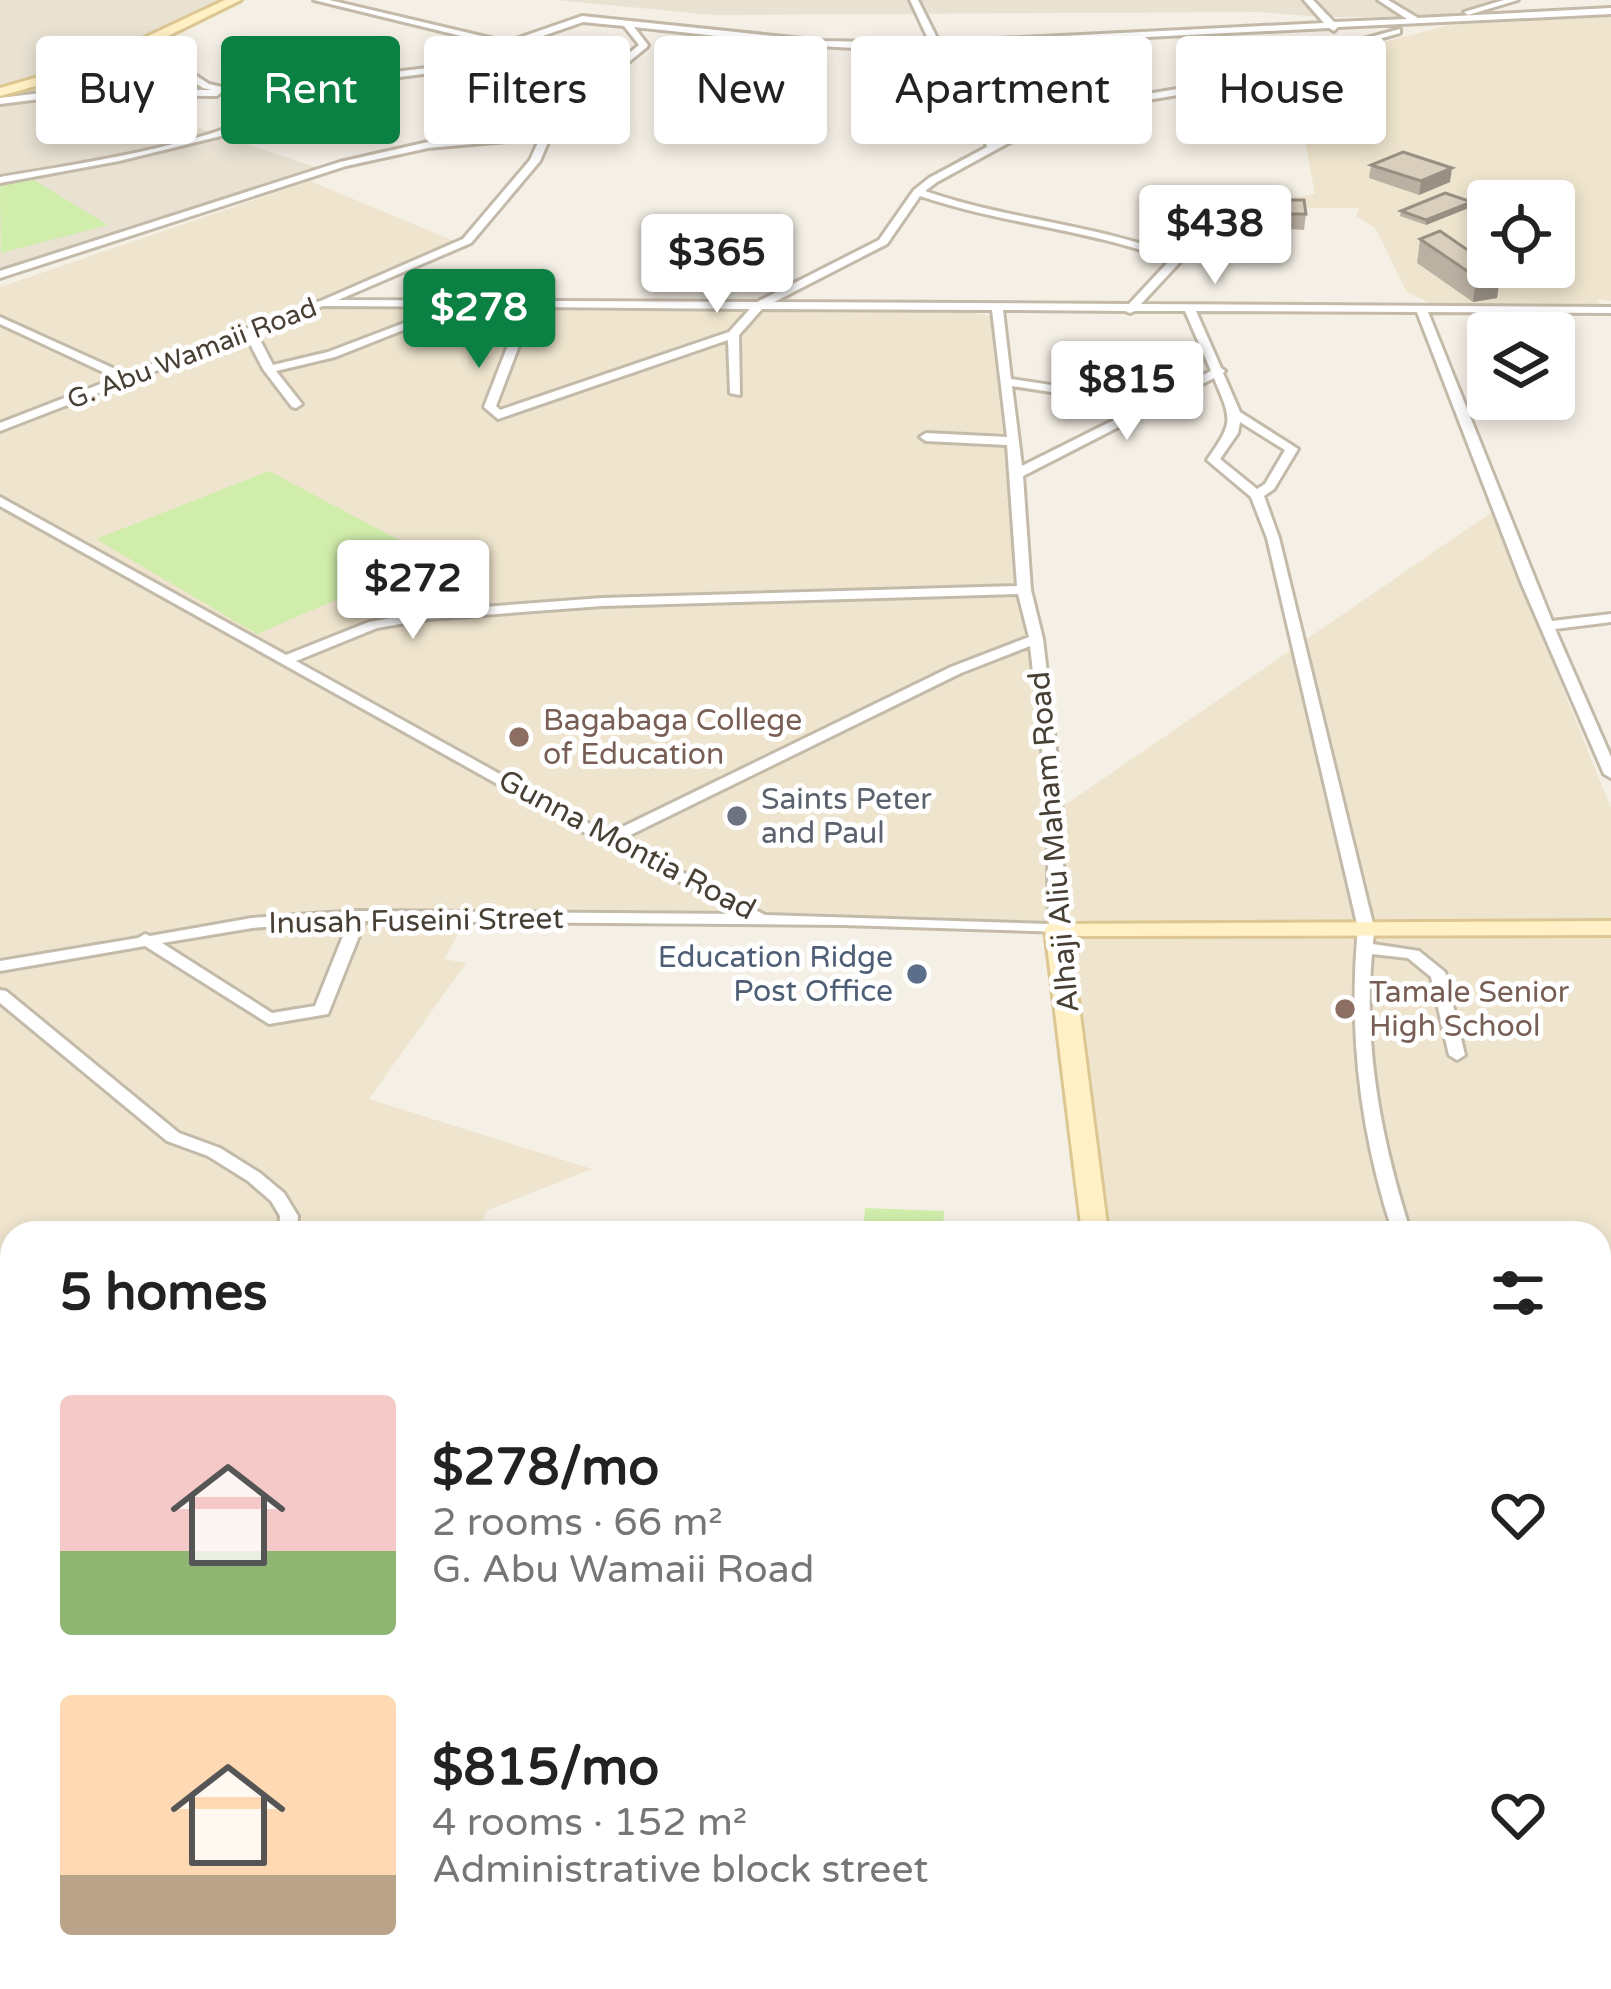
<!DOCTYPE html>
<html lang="en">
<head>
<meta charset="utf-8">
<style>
  body { margin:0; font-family:"Varela Round",sans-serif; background:#f6f6f6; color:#222; height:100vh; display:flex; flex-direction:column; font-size:45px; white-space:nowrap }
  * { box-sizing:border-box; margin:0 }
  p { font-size:39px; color:#767676 }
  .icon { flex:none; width:66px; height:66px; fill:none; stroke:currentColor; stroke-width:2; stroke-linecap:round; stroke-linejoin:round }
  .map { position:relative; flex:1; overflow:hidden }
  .side { position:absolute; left:0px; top:1221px; width:1611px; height:768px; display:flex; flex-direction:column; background:#fff; border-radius:36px 36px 0 0; box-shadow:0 6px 18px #0003 }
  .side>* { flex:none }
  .guide { position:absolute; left:36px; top:36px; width:1539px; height:108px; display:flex; gap:24px }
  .tools { position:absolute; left:1467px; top:180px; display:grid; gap:24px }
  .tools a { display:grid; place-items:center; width:108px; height:108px; border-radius:12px; background:#fff; box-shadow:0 6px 18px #0003; font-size:60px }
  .price { position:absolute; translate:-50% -102px; padding:0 27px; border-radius:12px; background:#fff; color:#222; font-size:39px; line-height:78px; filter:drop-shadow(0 3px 6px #0008) }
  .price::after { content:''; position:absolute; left:50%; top:72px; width:36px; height:27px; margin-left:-18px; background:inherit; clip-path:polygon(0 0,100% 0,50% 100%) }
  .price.current { background:#0b8043; color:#fff }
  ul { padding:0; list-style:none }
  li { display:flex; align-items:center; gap:36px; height:300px; padding:0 60px }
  li span { display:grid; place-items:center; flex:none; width:336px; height:240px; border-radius:12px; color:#555 }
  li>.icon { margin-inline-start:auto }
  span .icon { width:144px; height:144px; fill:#fffc; stroke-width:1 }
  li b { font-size:51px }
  h2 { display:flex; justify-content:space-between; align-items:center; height:144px; padding:0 60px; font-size:51px }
  .chip { padding:0 42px; border-radius:12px; background:#fff; box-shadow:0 6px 18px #0003; font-size:42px; line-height:108px }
  .chip.current { background:#0b8043; color:#fff }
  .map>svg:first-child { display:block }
</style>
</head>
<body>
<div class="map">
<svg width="1611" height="1989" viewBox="0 0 1611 1989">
  <rect width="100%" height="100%" fill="#f5f0e6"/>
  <g fill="#e9e2d3">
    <path d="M0,0H236L62,82L321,169L0,280Z"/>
    <path d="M556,0H1511L1448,17H1323L1258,12L713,15Z"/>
    <path d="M0,1302L12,1306V1977H901L879,1989H0Z"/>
  </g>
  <g fill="#efe5ce" fill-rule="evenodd">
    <path d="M1611,15V301L1597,299L1600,304L1438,308L1406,291L1376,229L1356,216L1359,208H1295L1294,197L1315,194L1304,136H1262L1223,84L1449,25ZM1488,201H1554V267H1488Z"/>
    <path d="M310,181L459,243L314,308L973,311L995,318L1056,922L470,914L444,959L466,963L369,1099L592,1169L486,1211L479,1233H12V1428L0,1418V287Z"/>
    <path d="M1492,512L1611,808V1620H1599V1233H1102L1059,809Z"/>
  </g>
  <g fill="#d0edab">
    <path d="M29,177L108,225L1,253L0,184Z"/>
    <path d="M269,471L433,558L257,634L96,539Z"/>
    <path d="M865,1208L944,1211L943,1233H863Z"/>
  </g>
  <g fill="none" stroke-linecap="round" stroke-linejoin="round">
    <defs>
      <g id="street">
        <path d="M314,0H329L507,42L582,16L823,41L930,43L910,0H918L939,42L1324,23L1304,0H1313L1334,22L1407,19L1378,0H1388L1418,18L1611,8V14L1338,27L1334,31L1329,28L943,47L975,75L995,143L1039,119L1081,105L1183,88L1400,29V33L1184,94L1086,110L1045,123L937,182L925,191C1009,220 1098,225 1181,257V261L1141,304L1611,307V313L1428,312L1552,621L1611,614V622L1555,629L1611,757V778L1604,774L1521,582L1417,312L1196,311L1221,368L1225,371L1223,373L1240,412L1298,449L1274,489L1264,496L1279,538L1374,928L1373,944L1419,951L1445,972L1465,1055L1457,1060L1449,1055L1431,977L1408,958L1372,954C1363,1049 1382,1143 1411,1233H1393C1360,1133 1348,1032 1358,928L1267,538L1251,497L1207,460C1234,421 1232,421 1214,378L1023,476L1031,590L1043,639L1061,793L1065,929L1063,932L843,925L365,921L328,1014L269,1024L145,946L0,971V961L138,938L145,934L150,936L252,918L359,911L744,914L603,843L0,506V497L286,655L369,622L429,611L602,598L1017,586L1007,445L926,441L920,437L926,433L1007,437L992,310L762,309L739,335L740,395L730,393L728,340L498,419L484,407L517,322L421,323L335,357L276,371L302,404L296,408L292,407L263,369L246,336L0,431V423L116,378L0,324V317L126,374L323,300L463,239L530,160L540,138L428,148L346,166L0,278V271L340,162L428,142L541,133L539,118L547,106L607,71L639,45L624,26L583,22L439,72L321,87L299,104L265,121L221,136L119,161L0,183V177C85,163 241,141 308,88L239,97L221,92L217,96L73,95L0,104V98L73,89L212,90L203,88L163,62L132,50V46L169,58L209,84L239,91L435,67L498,45ZM634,27C733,37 833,53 933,48L966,76L987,147L929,178L914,190L879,240L757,302L338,300L471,243L540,161L551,135L549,118L554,110L613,75L647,47L648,45ZM920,196C1002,224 1089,229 1170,260L1129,304L774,302L887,244ZM323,306L523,307L519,316L420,317L328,352L273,365L256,332ZM534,307L750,309L729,332L500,410L496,406L528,322L532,319ZM1003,310L1125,311L1130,313L1135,311H1185L1211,371L1152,400L1011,379ZM1012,386L1142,406L1022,466ZM1240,422L1285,450L1265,484L1257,489L1220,459L1238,433ZM1018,594L1029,637L951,667L608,834L296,661L377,628L429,619L602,606ZM1030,646L1047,793L1049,924L765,915L620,840L961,673ZM349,921L315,1006L272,1013L162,943L252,928Z"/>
        <path d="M1504,0H1518L1468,15L1464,12Z"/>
        <path d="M0,990L6,991L179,1133L220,1148L260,1173L284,1193L298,1216L297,1233H279L280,1216L271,1201L248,1181L208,1156L167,1141L0,1003Z"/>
        <rect x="1599" y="1621" width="12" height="16"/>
        <path d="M45,1977H73L66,1989H38Z"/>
        <path d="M357,1977H385L393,1989H365Z"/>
        <path d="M1168,1977H1192L1194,1989H1170Z"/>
      </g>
      <g id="secondary">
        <path d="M225,0H241L107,66L0,96V88L97,60Z"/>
        <path d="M1611,921V935L1070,936L1108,1233H1082L1045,929L1049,924Z"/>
        <path d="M432,1977H483L476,1989H425Z"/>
      </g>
    </defs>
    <use href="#street" stroke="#c4baaa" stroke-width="6"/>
    <use href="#secondary" stroke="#dcc793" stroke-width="6"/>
    <use href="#street" fill="#fff" fill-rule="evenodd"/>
    <use href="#secondary" fill="#fff0c5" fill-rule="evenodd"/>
  </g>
  <g fill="#bbb1a3">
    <path d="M1371,165L1450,182L1419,195L1369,178Z"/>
    <path d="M1244,193L1261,212L1260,228L1244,227L1243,208Z"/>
    <path d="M1288,200L1306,214L1304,230L1289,229L1286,215Z"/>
    <path d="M1471,207L1426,225L1400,216L1401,211Z"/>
    <path d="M1440,231L1497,298L1473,302L1417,263L1420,239Z"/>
  </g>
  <g fill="#999084">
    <path d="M1452,168L1450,182L1419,195L1421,181Z"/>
    <path d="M1472,202L1471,207L1426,225V220Z"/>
    <path d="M1501,274L1497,298L1473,302L1476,277Z"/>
  </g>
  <g fill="#dacebd" stroke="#999084" stroke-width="3">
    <path d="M1403,152L1452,168L1421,181L1371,165Z"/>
    <path d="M1244,193L1258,194L1261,212H1246Z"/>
    <path d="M1445,193L1472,202L1426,220L1401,211Z"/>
    <path d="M1288,200H1304L1306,214H1290Z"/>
    <path d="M1440,231L1488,264V267H1492L1501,274L1476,277L1420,239Z"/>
  </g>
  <g fill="#8d6e63" stroke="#fff" stroke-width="4.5">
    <circle cx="519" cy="737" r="12"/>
    <circle cx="1345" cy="1009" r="12"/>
  </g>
  <circle fill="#6b7280" stroke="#fff" stroke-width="4.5" cx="737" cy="816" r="12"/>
  <circle fill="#5c6f8a" stroke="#fff" stroke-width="4.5" cx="917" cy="974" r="12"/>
  <g text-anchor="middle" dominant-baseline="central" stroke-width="10" stroke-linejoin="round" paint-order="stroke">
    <g font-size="27" fill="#484034" stroke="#fff">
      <text transform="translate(192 354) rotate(-21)">G. Abu Wamaii Road</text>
    </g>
    <g font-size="30" fill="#785e54" stroke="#fff" text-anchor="start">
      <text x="543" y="720">Bagabaga College<tspan x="543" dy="34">of Education</tspan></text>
      <text x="1369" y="992">Tamale Senior<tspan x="1369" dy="34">High School</tspan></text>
    </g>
    <g font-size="30" fill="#5b616d" stroke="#fff" text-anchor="start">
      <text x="761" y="799">Saints Peter<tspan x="761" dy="34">and Paul</tspan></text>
    </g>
    <g font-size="30" fill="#484034" stroke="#fff">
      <text transform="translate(1054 842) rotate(-95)">Alhaji Aliu Maham Road</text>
      <text transform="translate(627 845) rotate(28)">Gunna Montia Road</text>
      <text transform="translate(416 921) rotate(-1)">Inusah Fuseini Street</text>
    </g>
    <g font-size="30" fill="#4e5e75" stroke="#fff" text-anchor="end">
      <text x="893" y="957">Education Ridge<tspan x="893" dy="34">Post Office</tspan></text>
    </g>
  </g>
</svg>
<div class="tools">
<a><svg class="icon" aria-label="locate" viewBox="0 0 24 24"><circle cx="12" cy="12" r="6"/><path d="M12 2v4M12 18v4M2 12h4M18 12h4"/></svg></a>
<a><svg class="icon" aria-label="layers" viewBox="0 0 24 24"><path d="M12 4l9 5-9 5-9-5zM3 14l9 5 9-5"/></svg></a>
</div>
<b class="price" style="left:1215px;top:287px">$438</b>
<b class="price" style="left:717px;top:316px">$365</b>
<b class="price current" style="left:479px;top:371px">$278</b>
<b class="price" style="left:1127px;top:443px">$815</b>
<b class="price" style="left:413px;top:642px">$272</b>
<div class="guide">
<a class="chip">Buy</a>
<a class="chip current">Rent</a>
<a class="chip">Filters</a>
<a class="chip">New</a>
<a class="chip">Apartment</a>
<a class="chip">House</a>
</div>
<section class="side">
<h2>5 homes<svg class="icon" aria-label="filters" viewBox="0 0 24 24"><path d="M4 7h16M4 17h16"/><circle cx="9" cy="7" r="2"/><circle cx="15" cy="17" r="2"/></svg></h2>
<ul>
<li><span style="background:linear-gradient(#f6c9c9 65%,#8fb573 0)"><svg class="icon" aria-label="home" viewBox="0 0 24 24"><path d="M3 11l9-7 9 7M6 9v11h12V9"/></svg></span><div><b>$278/mo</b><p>2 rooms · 66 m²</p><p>G. Abu Wamaii Road</p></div><svg class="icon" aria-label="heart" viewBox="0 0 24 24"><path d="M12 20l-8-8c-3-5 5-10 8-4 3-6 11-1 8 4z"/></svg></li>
<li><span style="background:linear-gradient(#ffd9b3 75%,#b9a48a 0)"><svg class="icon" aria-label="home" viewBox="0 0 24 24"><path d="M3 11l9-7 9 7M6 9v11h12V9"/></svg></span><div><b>$815/mo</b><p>4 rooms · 152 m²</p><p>Administrative block street</p></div><svg class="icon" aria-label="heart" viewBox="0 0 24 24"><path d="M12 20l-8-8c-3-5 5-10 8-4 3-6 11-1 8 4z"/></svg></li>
</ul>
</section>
</div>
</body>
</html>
